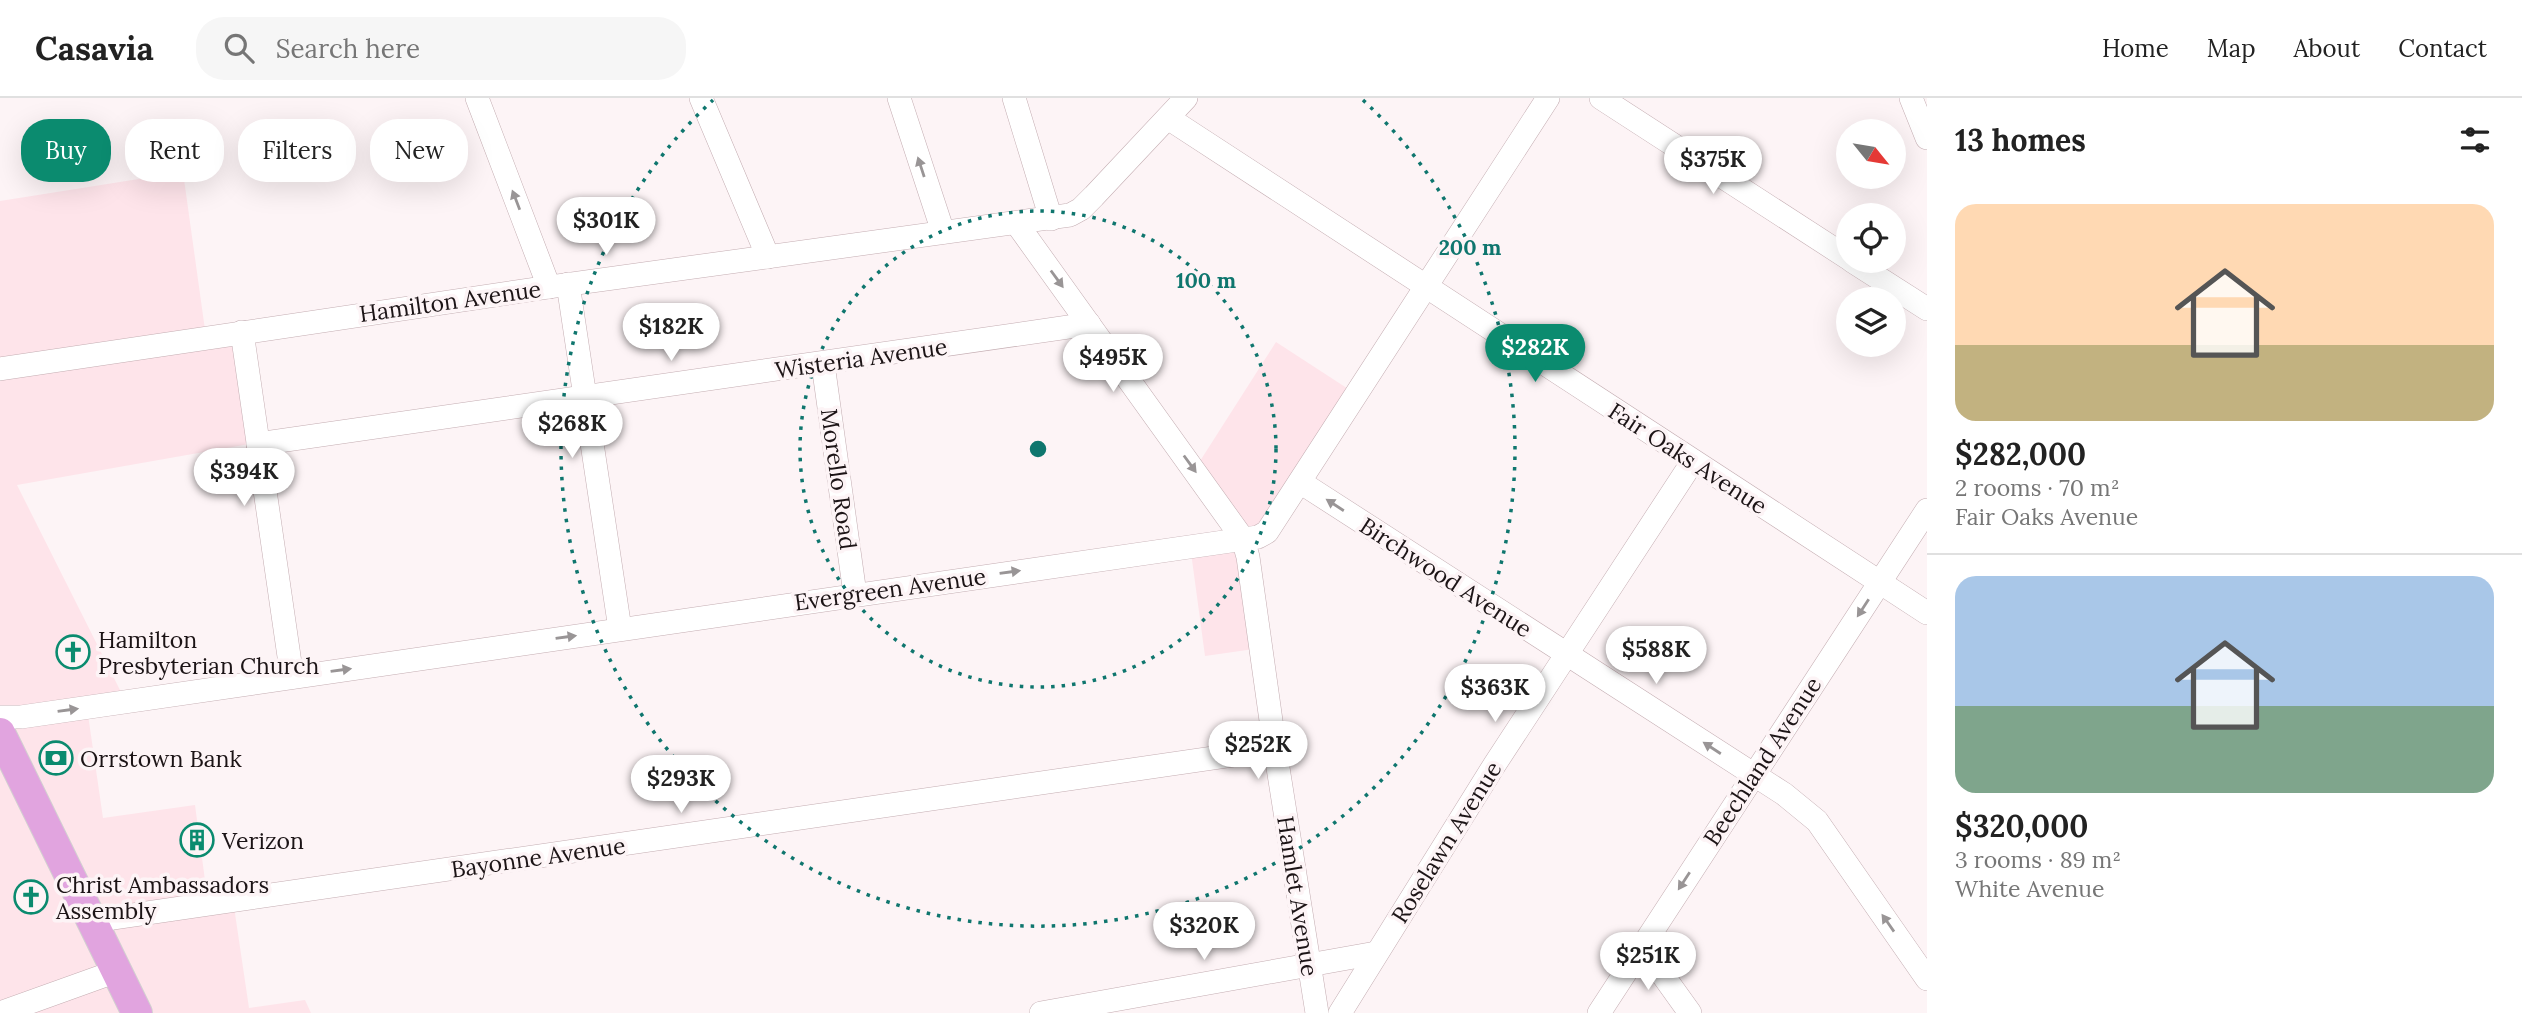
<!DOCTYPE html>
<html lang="en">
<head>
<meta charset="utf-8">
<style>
  body { margin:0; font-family:Lora,serif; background:#f6f6f6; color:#222; height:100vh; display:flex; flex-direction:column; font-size:26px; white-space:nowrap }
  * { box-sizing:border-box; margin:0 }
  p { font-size:23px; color:#767676 }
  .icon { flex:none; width:38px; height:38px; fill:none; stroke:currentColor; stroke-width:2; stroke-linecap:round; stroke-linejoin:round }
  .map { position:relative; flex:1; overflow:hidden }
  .panel { display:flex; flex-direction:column; background:#fff; width:595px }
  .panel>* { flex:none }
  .guide { position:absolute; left:21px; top:21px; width:665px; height:63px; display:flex; gap:14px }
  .needle { width:46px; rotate:120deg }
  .fabs { position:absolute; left:1836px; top:21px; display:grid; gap:14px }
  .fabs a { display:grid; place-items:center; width:70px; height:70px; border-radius:50%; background:#fff; box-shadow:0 7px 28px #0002; font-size:35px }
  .price { position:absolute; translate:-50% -60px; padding:0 16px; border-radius:24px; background:#fff; color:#222; font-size:23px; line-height:46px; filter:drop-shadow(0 2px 4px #0008) }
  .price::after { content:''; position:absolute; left:50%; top:42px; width:21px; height:16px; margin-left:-10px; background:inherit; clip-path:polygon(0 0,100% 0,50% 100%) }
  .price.selected { background:#0b8b6f; color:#fff }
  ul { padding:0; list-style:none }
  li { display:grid; align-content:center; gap:14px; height:371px; padding:0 28px }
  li+li { border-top:2px solid #e0e0e0 }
  li span { display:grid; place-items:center; height:217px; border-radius:21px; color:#555 }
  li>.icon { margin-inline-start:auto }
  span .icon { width:126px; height:126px; fill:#fffc; stroke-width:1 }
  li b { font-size:30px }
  h2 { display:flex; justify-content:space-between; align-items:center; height:84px; padding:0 28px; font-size:30px }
  .chip { padding:0 24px; border-radius:28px; background:#fff; box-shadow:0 7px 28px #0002; font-size:24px; line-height:63px }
  .chip.selected { background:#0b8b6f; color:#fff }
  header { display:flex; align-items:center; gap:42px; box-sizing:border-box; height:98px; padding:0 35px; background:#fff; border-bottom:2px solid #e0e0e0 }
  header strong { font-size:33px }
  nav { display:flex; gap:38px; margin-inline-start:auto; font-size:24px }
  .search { width:490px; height:63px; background:#f6f6f6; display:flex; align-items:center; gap:18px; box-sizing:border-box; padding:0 24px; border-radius:28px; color:#767676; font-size:26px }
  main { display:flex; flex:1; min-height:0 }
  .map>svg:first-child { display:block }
</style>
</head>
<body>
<header>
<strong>Casavia</strong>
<div class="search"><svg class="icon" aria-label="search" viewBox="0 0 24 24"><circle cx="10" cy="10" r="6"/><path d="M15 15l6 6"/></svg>Search here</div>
<nav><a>Home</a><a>Map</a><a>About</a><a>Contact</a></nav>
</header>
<main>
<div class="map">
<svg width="1927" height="915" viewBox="0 0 1927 915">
  <rect width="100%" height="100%" fill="#fdf4f6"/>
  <g fill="#fee4ea">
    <path d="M183,74L206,239L242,234L255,345L17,387L126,604L87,610L103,720L195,707L208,805L233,802L249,910L305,902L311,915H0V103Z"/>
    <path d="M1276,244L1356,296L1247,465L1261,550L1205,558L1190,447L1238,441L1193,374Z"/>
  </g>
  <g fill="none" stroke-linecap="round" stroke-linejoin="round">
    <defs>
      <g id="minor">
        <path d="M477,0L549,189"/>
        <path d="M701,0L768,159"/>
        <path d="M899,0L943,134"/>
        <path d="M1014,0L1051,121"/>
        <path d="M1601,0L1848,160"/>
        <path d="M1911,0L1927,40"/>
        <path d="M1168,20L1927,515"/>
        <path d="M1017,126L1243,441L1248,459L1275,651L1317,915"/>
        <path d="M1852,163L1927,211"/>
        <path d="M568,186L620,531"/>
        <path d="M242,234L292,579"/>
        <path d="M823,266L855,496"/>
        <path d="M0,271L549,189L1070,117L1081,111L1094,98L1186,0"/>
        <path d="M258,346L1089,226"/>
        <path d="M1300,384L1784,696L1817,723L1927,881"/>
        <path d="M0,619H21L1258,439L1267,434L1548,0"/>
        <path d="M92,823C487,769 881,708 1275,651"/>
        <path d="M1642,848L1690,915"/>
        <path d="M0,915L117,873"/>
        <path d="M1041,915L1376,855"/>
        <path d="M1340,915L1495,666L1693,363"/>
        <path d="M1599,915L1927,412"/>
      </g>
      <path id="major" d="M0,635L137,915"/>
    </defs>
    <use href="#minor" stroke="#c4adb2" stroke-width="24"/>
    <use href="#major" stroke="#d2d0d0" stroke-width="32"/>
    <use href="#minor" stroke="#fff" stroke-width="23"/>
    <use href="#major" stroke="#e1a4df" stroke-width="30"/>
  </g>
  <defs><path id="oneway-solid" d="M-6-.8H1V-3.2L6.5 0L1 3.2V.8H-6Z" transform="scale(1.75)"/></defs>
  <g fill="#999596">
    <use href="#oneway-solid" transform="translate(921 69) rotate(-108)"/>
    <use href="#oneway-solid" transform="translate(516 102) rotate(-111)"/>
    <use href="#oneway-solid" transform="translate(1057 181) rotate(54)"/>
    <use href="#oneway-solid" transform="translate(1190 366) rotate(54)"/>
    <use href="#oneway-solid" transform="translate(1335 407) rotate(-147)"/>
    <use href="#oneway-solid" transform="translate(1010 474) rotate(-8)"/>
    <use href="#oneway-solid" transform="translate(1863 510) rotate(123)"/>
    <use href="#oneway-solid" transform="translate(566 539) rotate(-8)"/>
    <use href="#oneway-solid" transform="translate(341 572) rotate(-8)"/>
    <use href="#oneway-solid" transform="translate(68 612) rotate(-8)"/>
    <use href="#oneway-solid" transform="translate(1712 650) rotate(-147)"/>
    <use href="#oneway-solid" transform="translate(1684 783) rotate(123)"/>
    <use href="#oneway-solid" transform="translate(1888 825) rotate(-125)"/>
  </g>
  <g fill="none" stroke="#0f766e" stroke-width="3.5" stroke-dasharray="3.5 7">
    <circle cx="1038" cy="351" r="238"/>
    <path d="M1363 2A477 477 0 1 1 713 2"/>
  </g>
  <defs>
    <symbol id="church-ring" viewBox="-11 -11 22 22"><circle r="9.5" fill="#fdf4f6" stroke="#0b8b6f" stroke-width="1.5"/><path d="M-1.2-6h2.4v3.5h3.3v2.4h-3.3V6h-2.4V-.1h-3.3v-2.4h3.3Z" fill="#0b8b6f"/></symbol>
    <symbol id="bank-ring" viewBox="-11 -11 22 22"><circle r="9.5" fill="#fdf4f6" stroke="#0b8b6f" stroke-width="1.5"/><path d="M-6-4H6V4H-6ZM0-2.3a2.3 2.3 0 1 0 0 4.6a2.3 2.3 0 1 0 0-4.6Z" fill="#0b8b6f"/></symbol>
    <symbol id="building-ring" viewBox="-11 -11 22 22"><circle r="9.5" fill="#fdf4f6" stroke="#0b8b6f" stroke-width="1.5"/><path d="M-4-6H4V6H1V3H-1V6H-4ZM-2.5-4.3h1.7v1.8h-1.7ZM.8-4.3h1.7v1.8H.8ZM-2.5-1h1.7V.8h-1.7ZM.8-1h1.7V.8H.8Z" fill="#0b8b6f"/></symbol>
  </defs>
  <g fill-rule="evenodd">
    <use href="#church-ring" x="54" y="535" width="38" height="38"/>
    <use href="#bank-ring" x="37" y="641" width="38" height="38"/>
    <use href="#building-ring" x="178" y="723" width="38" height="38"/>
    <use href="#church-ring" x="12" y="780" width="38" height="38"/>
  </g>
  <g text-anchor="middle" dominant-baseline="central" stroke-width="7" stroke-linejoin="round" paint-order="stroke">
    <g font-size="23" fill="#1c1416" stroke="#fdf4f6">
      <text transform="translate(450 203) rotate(-8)">Hamilton Avenue</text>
      <text transform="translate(861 260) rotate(-8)">Wisteria Avenue</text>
      <text transform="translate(1688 360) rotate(33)">Fair Oaks Avenue</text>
      <text transform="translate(839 381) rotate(82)">Morello Road</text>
      <text transform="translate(1446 479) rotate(33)">Birchwood Avenue</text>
      <text transform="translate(890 491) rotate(-8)">Evergreen Avenue</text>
      <text transform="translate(1762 663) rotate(-57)">Beechland Avenue</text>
      <text transform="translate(1446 744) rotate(-58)">Roselawn Avenue</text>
      <text transform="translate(538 759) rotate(-8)">Bayonne Avenue</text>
      <text transform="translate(1298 798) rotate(81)">Hamlet Avenue</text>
    </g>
    <g font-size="23" fill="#1c1416" stroke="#fdf4f6" text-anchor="start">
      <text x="98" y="541">Hamilton<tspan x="98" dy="26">Presbyterian Church</tspan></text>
      <text x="80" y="660">Orrstown Bank</text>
      <text x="222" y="742">Verizon</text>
      <text x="56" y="786">Christ Ambassadors<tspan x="56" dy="26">Assembly</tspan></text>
    </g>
  </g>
  <circle cx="1038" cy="351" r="10" fill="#0f766e" stroke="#fdf4f6" stroke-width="3.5"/>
  <g font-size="21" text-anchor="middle" font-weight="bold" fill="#0f766e" stroke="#fdf4f6" stroke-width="7" stroke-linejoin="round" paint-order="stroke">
    <text x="1470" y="157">200 m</text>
    <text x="1206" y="190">100 m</text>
  </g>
</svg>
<div class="fabs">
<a><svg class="needle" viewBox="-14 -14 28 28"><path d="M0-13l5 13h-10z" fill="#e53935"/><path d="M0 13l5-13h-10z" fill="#767676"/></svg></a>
<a><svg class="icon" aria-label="locate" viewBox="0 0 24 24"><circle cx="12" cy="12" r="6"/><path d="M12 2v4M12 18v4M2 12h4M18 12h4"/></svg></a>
<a><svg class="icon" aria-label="layers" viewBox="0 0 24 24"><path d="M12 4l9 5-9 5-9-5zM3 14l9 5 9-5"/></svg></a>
</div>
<b class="price" style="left:1713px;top:98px">$375K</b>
<b class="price" style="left:606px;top:159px">$301K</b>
<b class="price" style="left:671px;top:265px">$182K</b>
<b class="price selected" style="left:1535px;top:286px">$282K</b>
<b class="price" style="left:1113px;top:296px">$495K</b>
<b class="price" style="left:572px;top:362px">$268K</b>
<b class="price" style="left:244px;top:410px">$394K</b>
<b class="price" style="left:1656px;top:588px">$588K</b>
<b class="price" style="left:1495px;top:626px">$363K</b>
<b class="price" style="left:1258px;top:683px">$252K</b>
<b class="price" style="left:681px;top:717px">$293K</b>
<b class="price" style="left:1204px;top:864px">$320K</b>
<b class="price" style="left:1648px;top:894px">$251K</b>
<div class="guide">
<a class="chip selected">Buy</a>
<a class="chip">Rent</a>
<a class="chip">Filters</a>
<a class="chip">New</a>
</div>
</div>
<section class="panel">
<h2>13 homes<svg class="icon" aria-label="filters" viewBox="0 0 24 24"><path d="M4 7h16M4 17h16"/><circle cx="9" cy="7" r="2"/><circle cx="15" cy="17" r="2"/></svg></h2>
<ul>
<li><span style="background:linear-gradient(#ffd9b3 65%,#c2b280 0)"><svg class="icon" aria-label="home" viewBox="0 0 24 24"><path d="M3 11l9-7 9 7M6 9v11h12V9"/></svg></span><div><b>$282,000</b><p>2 rooms · 70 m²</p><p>Fair Oaks Avenue</p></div></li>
<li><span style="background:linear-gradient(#a9c7e8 60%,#7fa58c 0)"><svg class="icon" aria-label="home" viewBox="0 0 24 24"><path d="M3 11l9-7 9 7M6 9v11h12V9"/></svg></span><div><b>$320,000</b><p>3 rooms · 89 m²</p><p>White Avenue</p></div></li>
</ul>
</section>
</main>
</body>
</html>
